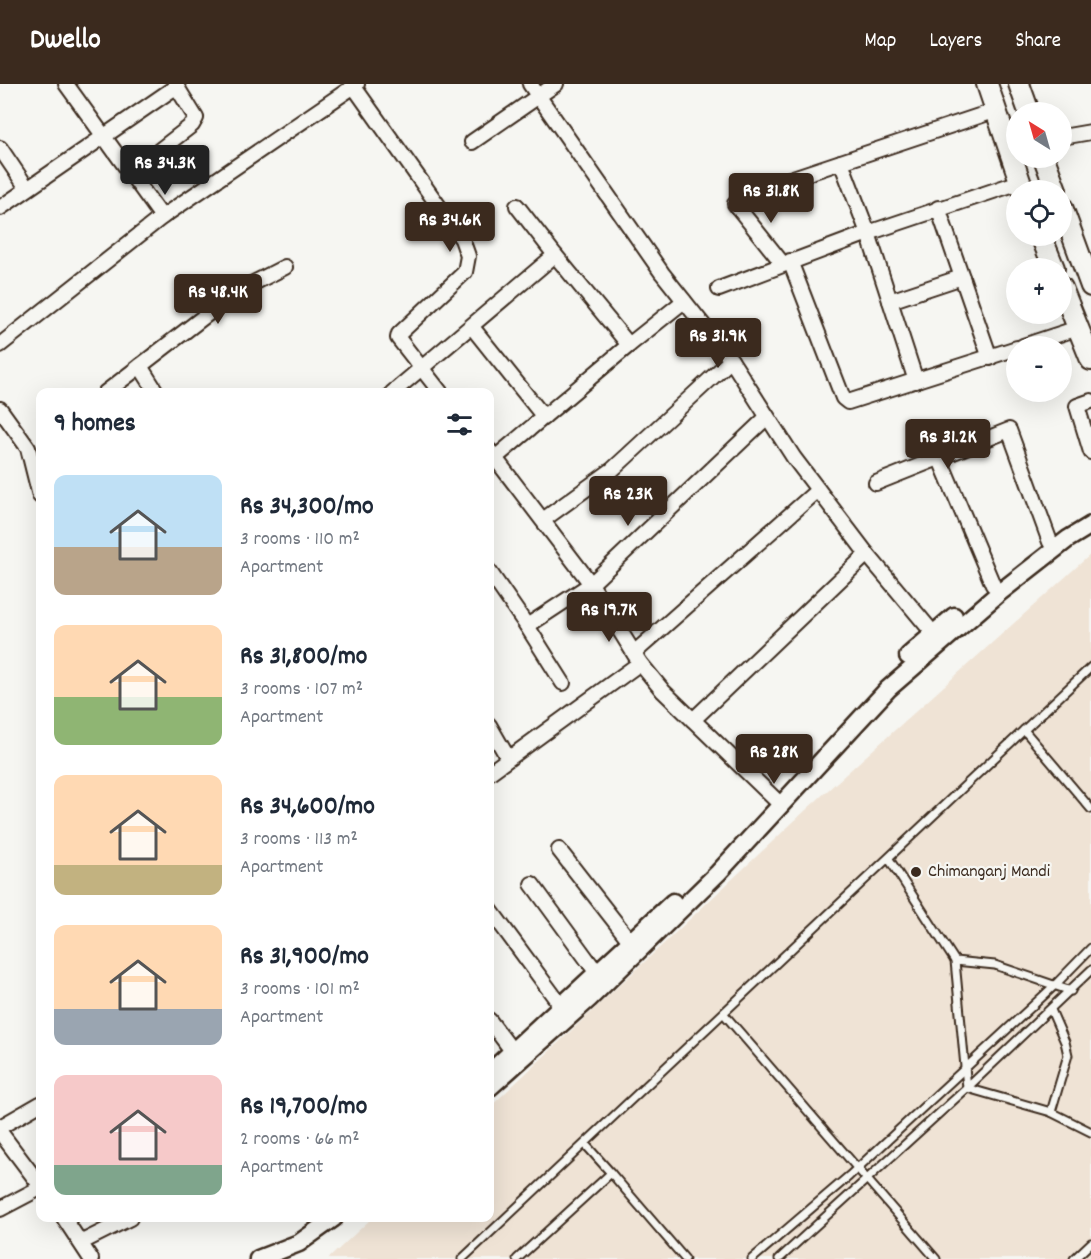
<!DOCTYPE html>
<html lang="en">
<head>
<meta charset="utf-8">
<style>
  body { margin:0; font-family:Dekko,sans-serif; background:#f2f2f3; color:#1f2937; height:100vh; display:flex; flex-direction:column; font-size:22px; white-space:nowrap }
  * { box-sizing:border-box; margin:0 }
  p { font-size:20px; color:#747a83 }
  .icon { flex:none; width:33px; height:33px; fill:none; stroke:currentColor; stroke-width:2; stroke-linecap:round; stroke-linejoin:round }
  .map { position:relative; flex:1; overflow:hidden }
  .panel { position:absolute; left:36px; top:304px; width:458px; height:834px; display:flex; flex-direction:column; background:#fff; border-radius:12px; box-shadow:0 6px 24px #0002 }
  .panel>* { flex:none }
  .needle { width:39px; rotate:323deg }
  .controls { position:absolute; left:1006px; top:18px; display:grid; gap:12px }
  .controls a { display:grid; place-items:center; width:66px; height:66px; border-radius:50%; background:#fff; box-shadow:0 6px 24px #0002; font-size:30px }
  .price { position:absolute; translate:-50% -51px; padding:0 14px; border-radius:6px; background:#3b2a1e; color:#fff; font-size:20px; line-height:39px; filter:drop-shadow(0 2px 3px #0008) }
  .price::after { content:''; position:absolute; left:50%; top:36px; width:18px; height:14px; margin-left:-9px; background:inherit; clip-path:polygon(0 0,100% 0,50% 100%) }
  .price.active { background:#222; color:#fff }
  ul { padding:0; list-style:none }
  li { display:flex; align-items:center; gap:18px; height:150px; padding:0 18px }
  li span { display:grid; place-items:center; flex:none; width:168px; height:120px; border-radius:12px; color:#555 }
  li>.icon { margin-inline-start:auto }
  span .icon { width:72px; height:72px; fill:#fffc; stroke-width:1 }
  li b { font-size:26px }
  h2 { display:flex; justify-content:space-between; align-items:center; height:72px; padding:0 18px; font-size:26px }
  header { display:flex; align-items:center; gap:36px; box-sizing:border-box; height:84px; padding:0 30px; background:#3b2a1e; color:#fff }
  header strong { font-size:28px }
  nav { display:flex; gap:33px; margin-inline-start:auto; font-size:21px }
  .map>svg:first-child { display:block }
</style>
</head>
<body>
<header>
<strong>Dwello</strong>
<nav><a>Map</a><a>Layers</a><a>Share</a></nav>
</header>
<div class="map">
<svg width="1091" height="1175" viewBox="0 0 1091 1175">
  <rect width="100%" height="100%" fill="#f6f6f2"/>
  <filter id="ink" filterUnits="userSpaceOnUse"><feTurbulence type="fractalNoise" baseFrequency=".0167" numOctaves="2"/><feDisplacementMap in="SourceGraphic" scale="12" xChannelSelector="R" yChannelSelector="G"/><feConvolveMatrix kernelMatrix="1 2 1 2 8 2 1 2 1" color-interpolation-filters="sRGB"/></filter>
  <g filter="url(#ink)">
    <path fill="#efe3d5" d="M1091,470V1175H328L372,1134H489V1024L807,725Z"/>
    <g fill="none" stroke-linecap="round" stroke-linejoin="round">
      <defs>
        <g id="service">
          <path d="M1024,646L1091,725"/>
          <path d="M889,775L955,877L995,881L1071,907"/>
          <path d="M955,877L967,1004L1051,1028L1091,1048"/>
          <path d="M1051,926L1065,958L1068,971L1051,1028"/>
          <path d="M724,930L936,1175"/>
          <path d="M585,1060L611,1089"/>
          <path d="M462,1175L1091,583"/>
          <path d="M517,1175L611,1089L685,1175"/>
          <path d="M752,1175L849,1092L1055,901L1091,864"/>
          <path d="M779,1175L967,1004L1091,886"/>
          <path d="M1074,1175L1091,1159"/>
        </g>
        <g id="minor">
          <path d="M66,0L162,133"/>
          <path d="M352,0L462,155L468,172L465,188L399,250L398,254L441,309"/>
          <path d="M530,0L662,189L731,276L794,374L867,470L933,549"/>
          <path d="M1062,53L1091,48"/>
          <path d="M472,58L556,0"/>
          <path d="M0,64L27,104"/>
          <path d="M130,89L192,41L196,34L175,0"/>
          <path d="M748,109L841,78"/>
          <path d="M735,120L783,180"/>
          <path d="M517,122L555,171"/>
          <path d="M0,124L177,2"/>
          <path d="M938,124L990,274"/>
          <path d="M790,177L843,314L848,318L1017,264"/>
          <path d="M719,205L868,149L1020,98"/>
          <path d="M890,217L962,193"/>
          <path d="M472,243L544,333"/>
          <path d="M0,261L162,133L357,0"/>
          <path d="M1023,262L1078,244"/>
          <path d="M140,282L236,208L285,183"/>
          <path d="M916,297L868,149L841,78L997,26"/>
          <path d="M105,309L140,282L157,309"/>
          <path d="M392,309L555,171L629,261L684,217"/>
          <path d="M1091,317L1077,322L1091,368"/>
          <path d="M0,325L28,364L40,412"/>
          <path d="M489,366L591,500L640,579L663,607L780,720"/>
          <path d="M939,373L993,501"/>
          <path d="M495,374L629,261"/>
          <path d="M876,399L1009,346L1050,458"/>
          <path d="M543,436L612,386L731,276"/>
          <path d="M489,487L527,542L591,500L767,333"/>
          <path d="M527,542L563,599"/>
          <path d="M634,569L818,406"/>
          <path d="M693,636L867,470"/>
          <path d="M489,641L508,674"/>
          <path d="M489,689L640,579"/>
          <path d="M559,766L637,866"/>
          <path d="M532,800L597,889"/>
          <path d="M489,824L562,923"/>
          <path d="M489,936L513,968"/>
          <path d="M0,1043L40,1020"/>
          <path d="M0,1048L40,1101"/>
          <path d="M0,1125L40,1104"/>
          <path d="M64,1134L91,1175"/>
          <path d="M82,1158L130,1134"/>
        </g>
        <g id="tertiary">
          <path d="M908,572L954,532"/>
          <path d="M489,989L673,818"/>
          <path d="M489,1004L589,915L718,789L888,605L999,509L1068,455L1091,441"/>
          <path d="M258,1175L299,1159L334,1134"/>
        </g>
        <g id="primary">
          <path d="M987,0L1023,106"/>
          <path d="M1019,0L1029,28"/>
          <path d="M1044,74L1056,106"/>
          <path d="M1062,123L1091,202"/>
          <path d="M1041,152L1054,184"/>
          <path d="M1062,204L1091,276"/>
        </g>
      </defs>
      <use href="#service" stroke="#3b2a1e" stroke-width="11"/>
      <use href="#minor" stroke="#3b2a1e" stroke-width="18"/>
      <use href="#tertiary" stroke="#3b2a1e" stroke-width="21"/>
      <use href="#primary" stroke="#3b2a1e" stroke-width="24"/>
      <use href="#service" stroke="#f6f6f2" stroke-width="7"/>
      <use href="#minor" stroke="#f6f6f2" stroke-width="14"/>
      <use href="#tertiary" stroke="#f6f6f2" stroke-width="16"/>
      <use href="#primary" stroke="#f6f6f2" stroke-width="20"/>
    </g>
  </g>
  <circle fill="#3b2a1e" stroke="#f6f6f2" stroke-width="2" cx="916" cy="788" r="6"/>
  <g text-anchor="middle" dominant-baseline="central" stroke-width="4.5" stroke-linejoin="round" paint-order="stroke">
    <g font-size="18" fill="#3b2a1e" stroke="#f6f6f2" text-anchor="start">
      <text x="928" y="788">Chimanganj Mandi</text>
    </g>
  </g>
</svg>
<div class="controls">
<a><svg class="needle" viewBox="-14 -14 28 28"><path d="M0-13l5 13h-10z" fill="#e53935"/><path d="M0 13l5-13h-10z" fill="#747a83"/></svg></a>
<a><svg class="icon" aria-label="locate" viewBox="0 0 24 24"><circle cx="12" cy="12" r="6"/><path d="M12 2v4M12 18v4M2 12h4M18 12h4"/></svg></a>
<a>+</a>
<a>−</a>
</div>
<b class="price active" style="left:165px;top:112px">Rs 34.3K</b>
<b class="price" style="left:771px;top:140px">Rs 31.8K</b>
<b class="price" style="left:450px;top:169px">Rs 34.6K</b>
<b class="price" style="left:218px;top:241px">Rs 48.4K</b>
<b class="price" style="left:718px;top:285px">Rs 31.9K</b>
<b class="price" style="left:948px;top:386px">Rs 31.2K</b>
<b class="price" style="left:628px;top:443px">Rs 23K</b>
<b class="price" style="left:609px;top:559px">Rs 19.7K</b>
<b class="price" style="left:774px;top:701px">Rs 28K</b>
<section class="panel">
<h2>9 homes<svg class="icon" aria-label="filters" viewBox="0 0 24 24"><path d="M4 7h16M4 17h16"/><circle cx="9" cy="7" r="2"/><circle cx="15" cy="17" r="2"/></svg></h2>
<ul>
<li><span style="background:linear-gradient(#bfe0f5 60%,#b9a48a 0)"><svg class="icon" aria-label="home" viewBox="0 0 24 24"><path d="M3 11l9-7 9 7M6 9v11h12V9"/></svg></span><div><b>Rs 34,300/mo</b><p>3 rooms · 110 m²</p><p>Apartment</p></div></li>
<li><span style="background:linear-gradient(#ffd9b3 60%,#8fb573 0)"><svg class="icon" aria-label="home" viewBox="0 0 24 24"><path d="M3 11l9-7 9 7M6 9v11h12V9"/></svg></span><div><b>Rs 31,800/mo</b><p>3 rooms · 107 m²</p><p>Apartment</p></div></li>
<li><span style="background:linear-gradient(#ffd9b3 75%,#c2b280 0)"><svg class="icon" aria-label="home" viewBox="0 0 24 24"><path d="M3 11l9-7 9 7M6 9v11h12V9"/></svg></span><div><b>Rs 34,600/mo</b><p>3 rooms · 113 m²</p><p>Apartment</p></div></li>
<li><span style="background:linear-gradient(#ffd9b3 70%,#9aa5b1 0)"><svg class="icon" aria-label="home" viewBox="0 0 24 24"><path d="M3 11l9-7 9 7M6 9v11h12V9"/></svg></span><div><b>Rs 31,900/mo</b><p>3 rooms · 101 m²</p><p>Apartment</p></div></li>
<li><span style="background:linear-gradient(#f6c9c9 75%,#7fa58c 0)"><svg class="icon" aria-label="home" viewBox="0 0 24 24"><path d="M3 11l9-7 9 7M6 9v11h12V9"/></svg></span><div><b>Rs 19,700/mo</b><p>2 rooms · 66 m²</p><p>Apartment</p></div></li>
</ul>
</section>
</div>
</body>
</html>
